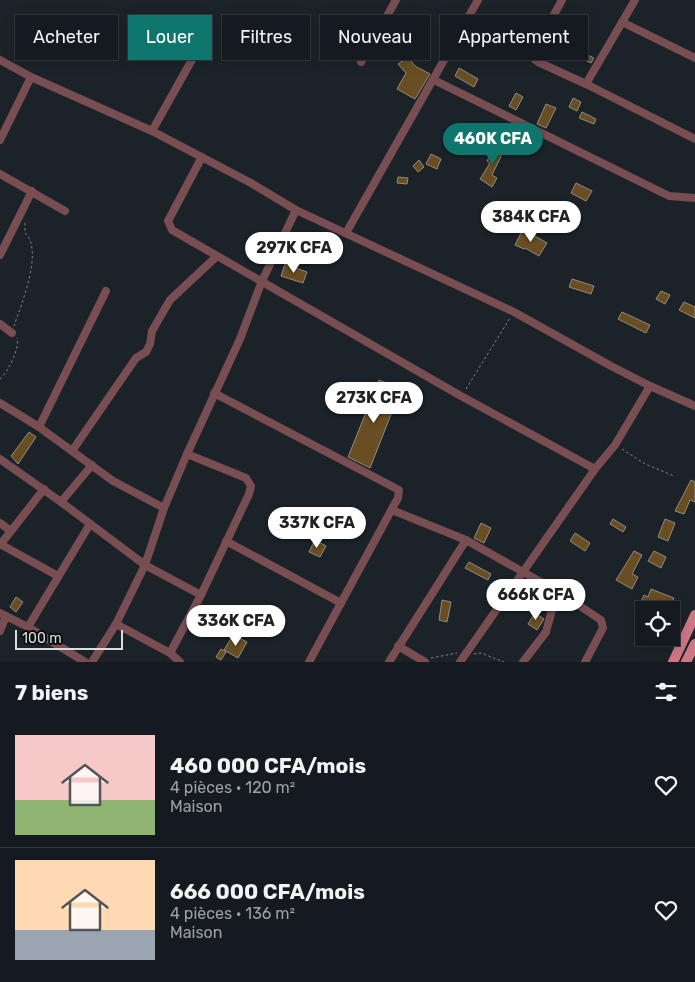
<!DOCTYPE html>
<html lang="fr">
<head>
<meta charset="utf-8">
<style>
  body { margin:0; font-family:Rubik,sans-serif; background:#1d2328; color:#f1f3f6; height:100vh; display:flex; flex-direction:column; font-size:19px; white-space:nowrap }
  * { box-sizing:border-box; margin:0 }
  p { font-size:16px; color:#9da1a4 }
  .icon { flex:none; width:28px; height:28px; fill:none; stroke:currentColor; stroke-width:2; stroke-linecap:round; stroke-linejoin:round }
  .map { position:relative; height:662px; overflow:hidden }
  .panel { display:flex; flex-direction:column; background:#141a1f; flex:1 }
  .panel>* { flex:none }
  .guide { position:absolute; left:15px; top:15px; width:665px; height:45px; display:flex; gap:10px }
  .controls { position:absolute; left:635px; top:601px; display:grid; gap:10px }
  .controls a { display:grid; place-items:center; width:45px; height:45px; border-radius:0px; background:#141a1f; box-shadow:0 2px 12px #0003,0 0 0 1px #33383d; font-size:25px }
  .scale { position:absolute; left:15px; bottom:12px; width:108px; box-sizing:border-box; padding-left:5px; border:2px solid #d8dde1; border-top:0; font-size:14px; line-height:18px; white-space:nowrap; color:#d8dde1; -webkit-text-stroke:4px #080c0e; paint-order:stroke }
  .price { position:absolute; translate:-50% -42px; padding:0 11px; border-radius:18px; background:#fff; color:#222; font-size:16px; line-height:32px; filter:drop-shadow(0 1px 2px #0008) }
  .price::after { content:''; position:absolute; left:50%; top:30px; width:15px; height:11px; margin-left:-8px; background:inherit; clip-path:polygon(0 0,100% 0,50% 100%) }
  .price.current { background:#0f766e; color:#fff }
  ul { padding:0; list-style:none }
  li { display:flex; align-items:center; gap:15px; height:125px; padding:0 15px }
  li+li { border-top:1px solid #33383d }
  li span { display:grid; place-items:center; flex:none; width:140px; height:100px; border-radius:0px; color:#555 }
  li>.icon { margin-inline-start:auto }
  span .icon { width:60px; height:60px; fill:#fffc; stroke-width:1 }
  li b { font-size:21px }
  h2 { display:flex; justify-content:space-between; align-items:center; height:60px; padding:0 15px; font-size:21px }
  .tag { padding:0 18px; border-radius:0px; background:#141a1f; box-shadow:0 2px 12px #0003,0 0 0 1px #33383d; font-size:18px; line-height:45px }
  .tag.current { background:#0f766e; color:#fff }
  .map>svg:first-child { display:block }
</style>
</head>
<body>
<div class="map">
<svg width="695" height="662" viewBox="0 0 695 662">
  <rect width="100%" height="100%" fill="#1b2329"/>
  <g fill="#694e23" stroke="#918b81">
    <path d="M509,22L527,30L520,44L502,35Z"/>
    <path d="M477,35L485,39L478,53L470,49Z"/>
    <path d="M579,51L594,58L591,63L577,56Z"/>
    <path d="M408,57L415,66L430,74L415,99L397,89L406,73L398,64Z"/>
    <path d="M459,68L478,79L474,87L455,76Z"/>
    <path d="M516,93L523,97L516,110L509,106Z"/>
    <path d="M573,98L581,102L577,111L569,107Z"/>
    <path d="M546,104L556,108L546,128L537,124Z"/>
    <path d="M582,112L596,119L594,124L579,118Z"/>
    <path d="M518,134L531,139L528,147L516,142Z"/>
    <path d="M496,143L505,148L492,175L497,178L492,187L480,179L490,163L487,161Z"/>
    <path d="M431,154L441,159L437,169L426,164Z"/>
    <path d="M419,160L424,167L418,172L413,166Z"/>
    <path d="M398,177L408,178L407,184L397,183Z"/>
    <path d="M576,183L592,191L586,201L571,193Z"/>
    <path d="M567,204L573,210L569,216L562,210Z"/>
    <path d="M498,209L509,214L503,225L493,220Z"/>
    <path d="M523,229L547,243L539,256L525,248L524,249L515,245Z"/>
    <path d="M285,264L307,272L303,283L281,276Z"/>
    <path d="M572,279L594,286L591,294L569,287Z"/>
    <path d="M661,291L670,295L665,304L656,299Z"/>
    <path d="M684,302L695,307V318L679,310Z"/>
    <path d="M622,312L650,325L646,333L618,319Z"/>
    <path d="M379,380L401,389L370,468L348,457Z"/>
    <path d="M29,432L36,437L18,464L11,456Z"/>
    <path d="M691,480L695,482V502L690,500L684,514L675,511Z"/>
    <path d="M613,519L626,527L623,532L610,524Z"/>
    <path d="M665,519L675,523L668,541L658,537Z"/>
    <path d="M481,523L491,528L484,543L474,538Z"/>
    <path d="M575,533L590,543L585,551L570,541Z"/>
    <path d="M315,540L326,546L320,557L309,552Z"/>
    <path d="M634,551L642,555L632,574L638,577L632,589L616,580Z"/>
    <path d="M654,551L666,557L661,568L648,561Z"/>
    <path d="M469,562L491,574L488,580L465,568Z"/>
    <path d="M651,589L674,598L671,607L654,600L649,610H644V613L637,610L644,595L648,597Z"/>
    <path d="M16,597L23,602L16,612L10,607Z"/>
    <path d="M442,600L451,602L447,622L439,620Z"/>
    <path d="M535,613L544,619L537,630L528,624Z"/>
    <path d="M232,637L236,639L237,637L247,642L238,658L224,650Z"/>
    <path d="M221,649L226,652L221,660L216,657Z"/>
  </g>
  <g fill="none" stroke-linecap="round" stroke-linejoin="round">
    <g stroke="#7e8489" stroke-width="1" stroke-dasharray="2.5 2.5" stroke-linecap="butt">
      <path d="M14,326C21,305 44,250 25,233V223"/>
      <path d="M0,379C8,372 20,348 17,338"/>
      <path d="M466,389L510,318"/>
      <path d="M622,449L645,464L674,476"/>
      <path d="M474,654L481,653L504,662"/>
      <path d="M431,658L457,653"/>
    </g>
    <g stroke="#784e53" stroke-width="8">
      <path d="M562,0L533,53V58L538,62L586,84L695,139"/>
      <path d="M622,22L695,58"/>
      <path d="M0,60L31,77L152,131L251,183L296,210L514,312L611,366L650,386L695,406"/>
      <path d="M361,62L396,0"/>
      <path d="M434,80L669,196L695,198"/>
      <path d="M586,84L635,0"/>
      <path d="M152,131L198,49"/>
      <path d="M0,140L31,77"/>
      <path d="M202,157L168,221L172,230L461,396L595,469"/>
      <path d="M0,174L65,211"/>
      <path d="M346,233L478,0"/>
      <path d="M0,255L32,191"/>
      <path d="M0,324L12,333"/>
      <path d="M214,393L399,490L398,498L393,507L309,662"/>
      <path d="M0,403L39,427L113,481L164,508"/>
      <path d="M39,427L106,291"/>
      <path d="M72,451L136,358L146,352L150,344L152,331L170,300L217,256"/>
      <path d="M0,459L61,502L145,565L201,595"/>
      <path d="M61,502L92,465"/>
      <path d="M392,510L466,540L557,591L601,620L603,628L585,662"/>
      <path d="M0,523L11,531"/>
      <path d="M226,541L341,603"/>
      <path d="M0,544L58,576"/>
      <path d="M0,545L44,489"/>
      <path d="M0,613L28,627L85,662"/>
      <path d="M116,624L170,653L180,662"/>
      <path d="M28,627L90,524"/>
      <path d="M0,631L6,616"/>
      <path d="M398,646L425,662"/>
      <path d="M170,653L201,595L249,494L251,486L246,478L187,454"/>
      <path d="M92,662L116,624L145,565L164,508L187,454L240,339L262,281L296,210"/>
      <path d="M389,662L466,540"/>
      <path d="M460,662L595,469L615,445L650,386"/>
      <path d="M523,662L546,632L557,591"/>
    </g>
    <g stroke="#cf7785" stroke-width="10">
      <path d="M673,662L695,615"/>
      <path d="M686,662L695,644"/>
    </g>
  </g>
</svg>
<div class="controls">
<a><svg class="icon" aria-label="locate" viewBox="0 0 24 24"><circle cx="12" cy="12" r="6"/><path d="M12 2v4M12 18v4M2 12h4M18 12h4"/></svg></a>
</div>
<div class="scale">100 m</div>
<b class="price current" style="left:493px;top:165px">460K CFA</b>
<b class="price" style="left:531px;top:243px">384K CFA</b>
<b class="price" style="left:294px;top:274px">297K CFA</b>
<b class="price" style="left:374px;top:424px">273K CFA</b>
<b class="price" style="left:317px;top:549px">337K CFA</b>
<b class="price" style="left:536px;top:621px">666K CFA</b>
<b class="price" style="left:236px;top:647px">336K CFA</b>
<div class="guide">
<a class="tag">Acheter</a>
<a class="tag current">Louer</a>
<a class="tag">Filtres</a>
<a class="tag">Nouveau</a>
<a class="tag">Appartement</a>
</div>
</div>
<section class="panel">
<h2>7 biens<svg class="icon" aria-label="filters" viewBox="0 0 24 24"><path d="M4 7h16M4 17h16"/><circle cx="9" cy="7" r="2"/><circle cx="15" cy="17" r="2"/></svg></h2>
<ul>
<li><span style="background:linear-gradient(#f6c9c9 65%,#8fb573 0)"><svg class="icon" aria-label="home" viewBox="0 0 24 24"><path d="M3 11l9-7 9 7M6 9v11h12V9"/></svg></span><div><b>460 000 CFA/mois</b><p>4 pièces · 120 m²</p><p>Maison</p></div><svg class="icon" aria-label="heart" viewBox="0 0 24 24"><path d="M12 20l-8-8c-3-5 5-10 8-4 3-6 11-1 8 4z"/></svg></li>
<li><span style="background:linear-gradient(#ffd9b3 70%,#9aa5b1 0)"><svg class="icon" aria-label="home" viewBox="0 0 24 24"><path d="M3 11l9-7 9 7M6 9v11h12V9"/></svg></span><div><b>666 000 CFA/mois</b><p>4 pièces · 136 m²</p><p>Maison</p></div><svg class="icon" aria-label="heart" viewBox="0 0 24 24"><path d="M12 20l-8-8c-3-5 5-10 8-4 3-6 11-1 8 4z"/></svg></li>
</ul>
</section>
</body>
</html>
